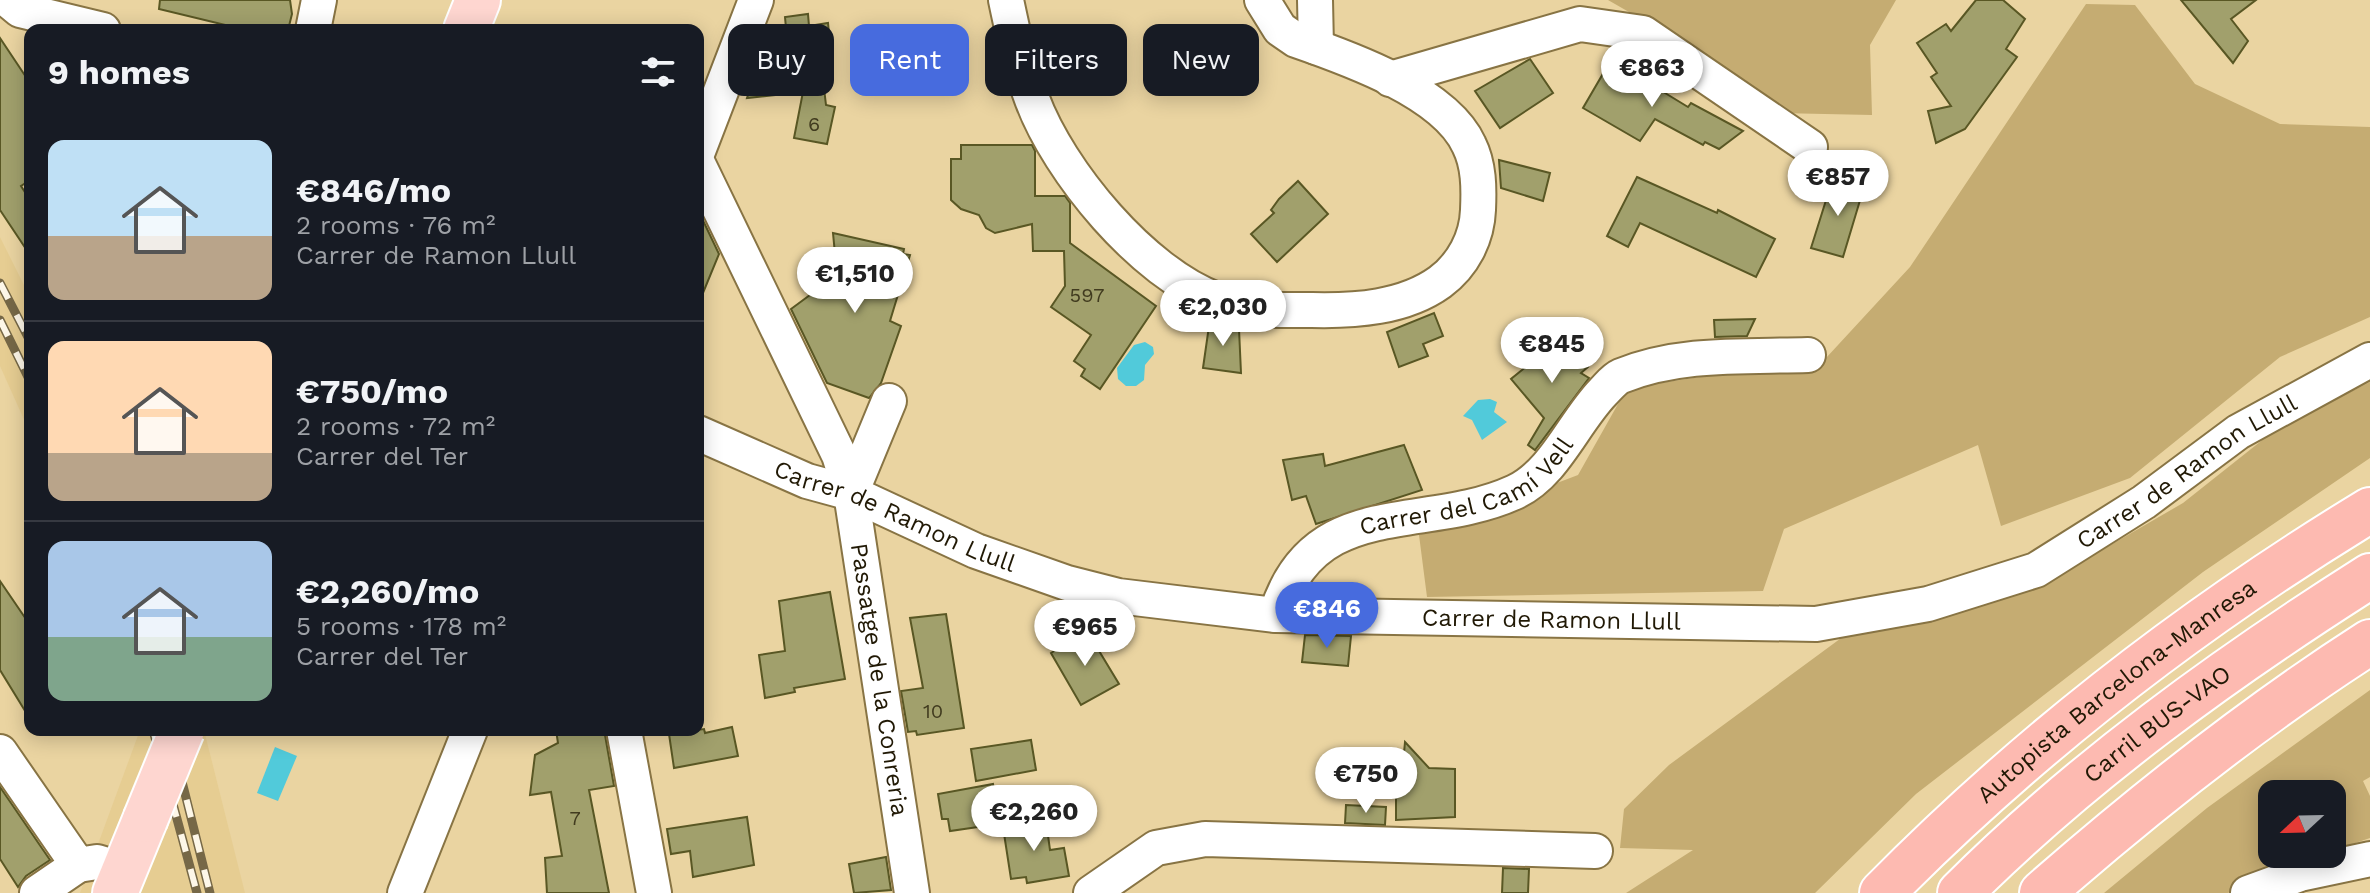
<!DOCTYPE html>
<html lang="en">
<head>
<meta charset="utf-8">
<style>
  body { margin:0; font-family:"Work Sans",sans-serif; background:#242831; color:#f1f3f6; height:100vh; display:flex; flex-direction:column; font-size:30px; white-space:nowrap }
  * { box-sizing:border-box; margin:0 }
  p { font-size:26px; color:#9ea1a6 }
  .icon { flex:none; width:44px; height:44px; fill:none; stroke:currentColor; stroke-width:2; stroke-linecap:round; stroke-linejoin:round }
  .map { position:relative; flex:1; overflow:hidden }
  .details { position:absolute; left:24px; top:24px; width:680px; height:712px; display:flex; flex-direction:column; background:#171b24; border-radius:16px; box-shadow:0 4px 20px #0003 }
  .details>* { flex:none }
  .top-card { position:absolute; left:728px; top:24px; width:760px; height:72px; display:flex; gap:16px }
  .needle { width:52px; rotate:248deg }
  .fabs { position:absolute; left:2258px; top:780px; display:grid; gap:16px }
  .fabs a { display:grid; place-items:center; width:88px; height:88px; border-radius:16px; background:#171b24; box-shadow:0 4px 20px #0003; font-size:40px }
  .price { position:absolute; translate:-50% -68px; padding:0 18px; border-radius:28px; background:#fff; color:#222; font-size:26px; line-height:52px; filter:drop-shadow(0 2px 4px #0008) }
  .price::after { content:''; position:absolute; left:50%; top:48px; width:24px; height:18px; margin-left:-12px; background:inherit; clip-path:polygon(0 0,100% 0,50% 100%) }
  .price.on { background:#476bde; color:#fff }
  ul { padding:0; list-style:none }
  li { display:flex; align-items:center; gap:24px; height:200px; padding:0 24px }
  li+li { border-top:2px solid #363941 }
  li span { display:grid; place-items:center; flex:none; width:224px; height:160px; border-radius:16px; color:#555 }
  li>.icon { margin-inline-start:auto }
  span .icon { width:96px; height:96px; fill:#fffc; stroke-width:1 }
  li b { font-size:34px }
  h2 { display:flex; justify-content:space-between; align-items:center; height:96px; padding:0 24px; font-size:34px }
  .tag { padding:0 28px; border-radius:16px; background:#171b24; box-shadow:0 4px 20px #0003; font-size:28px; line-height:72px }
  .tag.on { background:#476bde; color:#fff }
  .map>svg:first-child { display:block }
</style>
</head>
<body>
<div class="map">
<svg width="2370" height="893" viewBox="0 0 2370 893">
  <rect width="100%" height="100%" fill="#ead4a1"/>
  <g fill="#e6cd92">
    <path d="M0,237L30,297V433L0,366Z"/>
    <path d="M140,730H204L245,893H80Z"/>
  </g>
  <g fill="#c5ac72">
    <path d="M1608,0H1896L1870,45L1872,115L1776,113L1704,55Z"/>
    <path d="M2086,4L2135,5L2195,84L2280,124L2370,127V317L2280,357L2130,478L2001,526L1978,445L1784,529L1763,591L1427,597L1419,535L1578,475L1627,388L1826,358L1910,267Z"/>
    <path d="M2370,382V458L2203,572L1916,794L1815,893H1626L1693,850L1620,848L1624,809L1669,765L1848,633L2033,590L2183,503L2275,430Z"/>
    <path d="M2370,690V777L2363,781L2370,796V838L2332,851V794H2272V854H2323L2266,873L2228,893H2104L2207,808Z"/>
  </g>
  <g fill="#51cada">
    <path d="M1145,342L1153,347L1154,354L1145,365L1144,380L1136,386H1126L1118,379L1117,368L1134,345Z"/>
    <path d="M1490,399L1497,402L1494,412L1507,422L1482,440L1472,420L1463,416L1478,400Z"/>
    <path d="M275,747L297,756L278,801L257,793Z"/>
  </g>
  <g fill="#a1a06c" stroke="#595724" stroke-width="2">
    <path d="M160,0H290L292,14L288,30H246L159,9Z"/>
    <path d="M1976,0H2003L2025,19L2006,49L2017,57L1965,129L1936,143L1928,111L1951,106L1931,77L1937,73L1917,43L1946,24L1951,31Z"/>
    <path d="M2181,0H2256L2231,19L2248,41L2233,63Z"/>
    <path d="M808,14L809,26L828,23L831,54L820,55L826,105L835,107L827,144L794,138L803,92L747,98L770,30L786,28L785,17Z"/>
    <path d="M0,38L30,83V180L21,186L30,200V255L0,210Z"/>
    <path d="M1530,59L1553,93L1500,128L1475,91Z"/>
    <path d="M1611,60L1688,107L1691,103L1743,131L1719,149L1705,142L1703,145L1655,119L1640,141L1583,108Z"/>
    <path d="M961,145H1032L1035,151V196H1065L1070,203V243L1156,306L1100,389L1081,376L1085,369L1074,361L1091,335L1051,307L1065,286L1064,251H1033L1032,224L995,233L986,228L979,215L961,209L951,200V159H961Z"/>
    <path d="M1499,160L1550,173L1543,201L1501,188Z"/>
    <path d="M1637,177L1717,213L1718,210L1775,239L1756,277L1640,223L1628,247L1607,236Z"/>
    <path d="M1833,178L1864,187L1843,257L1811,248Z"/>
    <path d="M1298,181L1328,214L1277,262L1251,234L1274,213L1271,210L1279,199Z"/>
    <path d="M698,210L719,254L698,305Z"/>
    <path d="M833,233L904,249L903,254L910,255L890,321L901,326L881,383L869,398L827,383L791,309L837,275Z"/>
    <path d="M1434,313L1443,336L1423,344L1428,356L1399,367L1387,332Z"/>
    <path d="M1210,319L1239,329L1241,373L1203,368Z"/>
    <path d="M1755,319L1747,336L1715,337L1714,320Z"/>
    <path d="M1561,338L1588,367L1581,373L1589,378L1535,450L1528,445L1544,418L1511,379Z"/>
    <path d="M1404,445L1422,490L1316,524L1306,496L1292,500L1283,460L1323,454L1325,466Z"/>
    <path d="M0,581L30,625V719L0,670Z"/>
    <path d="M830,592L845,679L794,688L795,692L765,698L759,655L785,651L779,601Z"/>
    <path d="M946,614L964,728L917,735L916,731L908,732L901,691L923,688L910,618Z"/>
    <path d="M1087,631L1119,684L1081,705L1051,653Z"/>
    <path d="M1305,635L1351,636L1348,666L1302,662Z"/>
    <path d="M732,727L738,756L674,768L669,734L704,729L705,733Z"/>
    <path d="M556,730H603L605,735L614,786L589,790L609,893H547L545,858L562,856L551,792L530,795L535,755L558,743Z"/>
    <path d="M1031,740L1036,770L976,781L971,749Z"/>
    <path d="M1405,742L1429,768L1455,769V817L1396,820V786H1401Z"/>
    <path d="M993,784L999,824L950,831L948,819H942L938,794Z"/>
    <path d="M0,787L50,860L26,876L18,887L0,859Z"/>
    <path d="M1346,805L1386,807L1385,825L1345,823Z"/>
    <path d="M747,817L754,865L693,877L690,851L671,854L667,829Z"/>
    <path d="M1046,821L1050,850L1064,848L1069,876L1027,883L1026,877L1011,879L1003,827Z"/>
    <path d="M886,857L891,890L854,893L849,864Z"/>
    <path d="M1503,868L1529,869L1528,893H1502Z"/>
  </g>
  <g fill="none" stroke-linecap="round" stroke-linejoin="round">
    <defs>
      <g id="minor">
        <path d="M8,0L20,10L103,30"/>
        <path d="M1006,0C1013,33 1020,67 1032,99C1059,172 1143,273 1217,300C1248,312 1279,310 1312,310C1355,311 1404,308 1440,282C1463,265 1477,238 1478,210C1479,188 1479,165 1469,145C1445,92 1348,58 1296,40L1280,29L1262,0"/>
        <path d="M1315,0L1316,47"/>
        <path d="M313,30L319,0"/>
        <path d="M1390,79L1580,24L1643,33L1810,147"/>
        <path d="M698,151L756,0"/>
        <path id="s1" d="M698,164L839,455L851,493L912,893"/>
        <path id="s2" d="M698,433L807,481L851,493L976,551L1067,583L1118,596L1276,615L1816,624L1928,604L2036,570L2144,502L2238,432L2370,360"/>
        <path d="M851,493L889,401"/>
        <path id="s3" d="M1276,615C1313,493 1424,534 1515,492C1555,473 1573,423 1603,392C1608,387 1614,379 1621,376C1680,352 1745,357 1808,355"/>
        <path d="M624,730L654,893"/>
        <path d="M0,752L78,865L97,862L124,870"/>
        <path d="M37,893L78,865"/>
        <path d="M405,893L470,730"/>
        <path d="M1091,893L1156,848L1205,839L1595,851"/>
        <path d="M2248,893L2300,874L2370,859"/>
      </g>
      <g id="major">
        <path d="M466,30L478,0"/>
        <path d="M115,893L145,820"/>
      </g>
      <g id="highway">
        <path id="s4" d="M1882,893C2027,746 2194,617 2370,510"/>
        <path id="s5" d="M1960,893C2082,771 2225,668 2370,576"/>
        <path d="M2042,893C2146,802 2253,717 2370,642"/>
      </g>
    </defs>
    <use href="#minor" stroke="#887444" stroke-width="38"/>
    <use href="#major" stroke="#fff" stroke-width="48"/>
    <use href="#highway" stroke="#fff" stroke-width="48"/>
    <use href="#minor" stroke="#fff" stroke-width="34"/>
    <use href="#major" stroke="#fed6d0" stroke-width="44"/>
    <use href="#highway" stroke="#fdbab1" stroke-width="44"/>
    <defs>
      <g id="rail">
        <path d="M0,283L30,341"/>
        <path d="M0,320L30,381"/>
        <path d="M153,730L197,893"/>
        <path d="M169,730L210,893"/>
      </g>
    </defs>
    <use href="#rail" stroke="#766847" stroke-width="9"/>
    <use href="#rail" stroke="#fdf7e8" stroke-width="6" stroke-dasharray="18" stroke-linecap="butt"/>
    <defs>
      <path id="major-bridge" d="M145,820L182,730"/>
    </defs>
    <use href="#major-bridge" stroke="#fff" stroke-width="48" stroke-linecap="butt"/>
    <use href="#major-bridge" stroke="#fed6d0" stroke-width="44"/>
  </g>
  <g text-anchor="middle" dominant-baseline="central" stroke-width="6" stroke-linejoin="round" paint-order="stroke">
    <g font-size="20" fill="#413b1f">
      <text x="814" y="124">6</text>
      <text x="1087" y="295">597</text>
      <text x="933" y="711">10</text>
      <text x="575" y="818">7</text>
    </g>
    <g font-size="24" fill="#211905" stroke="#fdf7e8">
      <text stroke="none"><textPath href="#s2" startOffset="1558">Carrer de Ramon Llull</textPath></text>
      <text stroke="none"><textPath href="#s3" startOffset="244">Carrer del Camí Vell</textPath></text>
      <text stroke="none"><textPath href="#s2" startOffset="214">Carrer de Ramon Llull</textPath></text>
      <text stroke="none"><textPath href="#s2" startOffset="886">Carrer de Ramon Llull</textPath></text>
      <text stroke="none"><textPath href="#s1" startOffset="552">Passatge de la Conreria</textPath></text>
      <text stroke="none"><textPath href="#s4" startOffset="310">Autopista Barcelona-Manresa</textPath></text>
      <text stroke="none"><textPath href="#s5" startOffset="260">Carril BUS-VAO</textPath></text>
    </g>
  </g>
</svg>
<div class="fabs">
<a><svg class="needle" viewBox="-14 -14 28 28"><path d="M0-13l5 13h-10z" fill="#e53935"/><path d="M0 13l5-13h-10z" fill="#9ea1a6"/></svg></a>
</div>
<b class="price" style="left:1652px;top:109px">€863</b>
<b class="price" style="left:1838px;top:218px">€857</b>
<b class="price" style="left:855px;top:315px">€1,510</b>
<b class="price" style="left:1223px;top:348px">€2,030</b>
<b class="price" style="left:1552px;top:385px">€845</b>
<b class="price on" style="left:1327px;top:650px">€846</b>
<b class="price" style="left:1085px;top:668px">€965</b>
<b class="price" style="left:1366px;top:815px">€750</b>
<b class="price" style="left:1034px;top:853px">€2,260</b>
<div class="top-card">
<a class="tag">Buy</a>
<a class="tag on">Rent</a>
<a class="tag">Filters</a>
<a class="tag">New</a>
</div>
<section class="details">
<h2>9 homes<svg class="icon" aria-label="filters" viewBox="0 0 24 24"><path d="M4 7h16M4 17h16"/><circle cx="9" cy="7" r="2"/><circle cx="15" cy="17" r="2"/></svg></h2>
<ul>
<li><span style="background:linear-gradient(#bfe0f5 60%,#b9a48a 0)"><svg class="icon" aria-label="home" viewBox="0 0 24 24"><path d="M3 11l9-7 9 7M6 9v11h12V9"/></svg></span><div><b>€846/mo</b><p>2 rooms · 76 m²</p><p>Carrer de Ramon Llull</p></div></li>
<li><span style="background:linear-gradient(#ffd9b3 70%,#b9a48a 0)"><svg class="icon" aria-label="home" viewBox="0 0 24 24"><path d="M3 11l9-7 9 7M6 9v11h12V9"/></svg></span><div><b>€750/mo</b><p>2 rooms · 72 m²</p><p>Carrer del Ter</p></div></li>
<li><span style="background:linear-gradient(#a9c7e8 60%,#7fa58c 0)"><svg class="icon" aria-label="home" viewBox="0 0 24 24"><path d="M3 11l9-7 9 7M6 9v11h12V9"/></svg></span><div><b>€2,260/mo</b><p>5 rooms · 178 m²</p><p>Carrer del Ter</p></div></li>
</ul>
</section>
</div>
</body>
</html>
